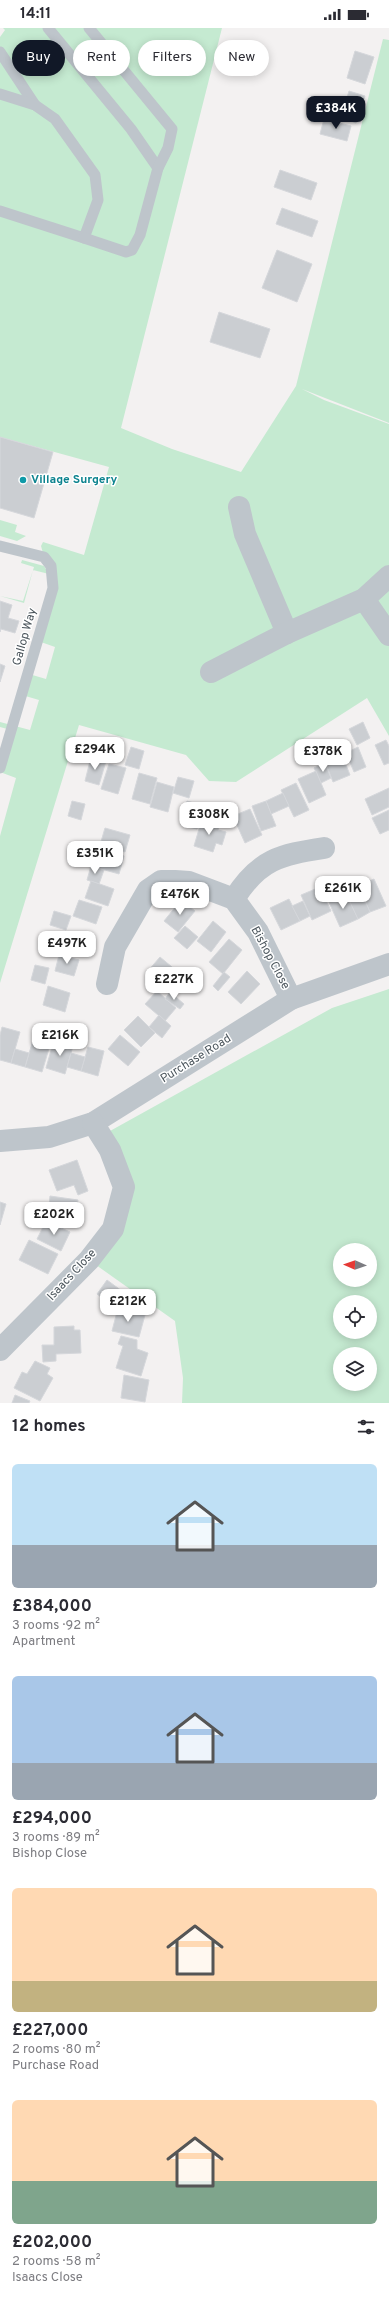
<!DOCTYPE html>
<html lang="en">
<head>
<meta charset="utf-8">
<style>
  body { margin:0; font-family:Overpass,sans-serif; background:#f2f2f3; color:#2b2b33; height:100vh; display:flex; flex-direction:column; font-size:15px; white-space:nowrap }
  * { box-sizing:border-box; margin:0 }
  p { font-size:13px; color:#7c7c81 }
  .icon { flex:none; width:22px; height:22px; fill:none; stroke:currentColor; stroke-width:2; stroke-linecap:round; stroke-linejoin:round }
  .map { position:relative; height:1375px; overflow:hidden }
  .details { display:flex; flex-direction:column; background:#fff; flex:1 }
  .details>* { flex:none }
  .top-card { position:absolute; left:12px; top:12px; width:365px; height:36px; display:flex; gap:8px }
  .needle { width:26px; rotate:272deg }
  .buttons { position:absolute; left:333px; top:1215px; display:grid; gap:8px }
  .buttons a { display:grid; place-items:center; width:44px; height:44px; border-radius:50%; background:#fff; box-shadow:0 2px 10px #0003; font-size:20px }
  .price { position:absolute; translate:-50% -34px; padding:0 9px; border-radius:8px; background:#fff; color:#222; font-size:13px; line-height:26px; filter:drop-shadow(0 1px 2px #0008) }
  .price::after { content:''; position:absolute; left:50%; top:24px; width:12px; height:9px; margin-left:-6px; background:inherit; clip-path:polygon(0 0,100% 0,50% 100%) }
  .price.active { background:#111827; color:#fff }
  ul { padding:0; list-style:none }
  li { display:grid; align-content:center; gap:8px; height:212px; padding:0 12px }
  li span { display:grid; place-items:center; height:124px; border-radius:6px; color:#555 }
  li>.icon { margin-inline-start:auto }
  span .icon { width:72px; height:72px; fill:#fffc; stroke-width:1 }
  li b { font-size:17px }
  h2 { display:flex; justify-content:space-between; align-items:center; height:48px; padding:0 12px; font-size:17px }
  .tag { padding:0 14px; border-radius:18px; background:#fff; box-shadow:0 2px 10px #0003; font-size:14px; line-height:36px }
  .tag.active { background:#111827; color:#fff }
  .status { display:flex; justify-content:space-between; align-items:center; height:28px; padding:0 20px; background:#fff; direction:ltr }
  .status svg { height:11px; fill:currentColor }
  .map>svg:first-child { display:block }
</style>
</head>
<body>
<div class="status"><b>14:11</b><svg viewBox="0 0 49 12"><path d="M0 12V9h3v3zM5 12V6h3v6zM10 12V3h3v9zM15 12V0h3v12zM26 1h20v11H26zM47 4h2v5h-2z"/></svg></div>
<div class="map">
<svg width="389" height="1375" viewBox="0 0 389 1375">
  <rect width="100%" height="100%" fill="#f3f1f1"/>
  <g fill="#c5ead1" fill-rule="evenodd">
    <path d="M3,0H222L121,400L172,421L241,444L296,358L383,11L389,12V395L302,361L324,372L389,396V708L367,670L236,754L209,753L186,727L79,697L0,955V808L16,750L0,744L11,702L0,699V694L30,702L39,672L22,667L29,646L46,651L55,619L38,613L53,560L41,518L43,514L84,527L109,439L0,409V9L5,2Z"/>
    <path d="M0,492L17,497L15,504L26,508L17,513L0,508Z"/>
    <path d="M22,532L44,538L49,546L33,542L24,575L0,568L23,573L34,539L21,535Z"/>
    <path d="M389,961V1375H182L183,1350L175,1293L89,1232L124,1159L101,1108L332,980ZM340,1222H370V1252H340ZM340,1274H370V1304H340ZM340,1326H370V1356H340Z"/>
  </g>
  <g fill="#cbced2" stroke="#d5d7db">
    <path d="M355,23L374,29L365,56L347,50Z"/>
    <path d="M349,63L365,68L356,95L341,89Z"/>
    <path d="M324,91L351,98L347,113L320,106Z"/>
    <path d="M280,142L317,155L311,172L274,159Z"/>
    <path d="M282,180L318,193L312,209L276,196Z"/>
    <path d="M277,222L312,236L297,274L262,260Z"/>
    <path d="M219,284L270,301L260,330L210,314Z"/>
    <path d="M0,409L53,424L34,490L0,480Z"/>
    <path d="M0,573L12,577L8,590L19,593L15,605L1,601L0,604Z"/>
    <path d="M0,636L5,638L0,654Z"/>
    <path d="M363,694L370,710L357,717L349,701Z"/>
    <path d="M386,712L389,718V735L384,737L375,717Z"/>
    <path d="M131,719L144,723L139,741L125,737Z"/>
    <path d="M358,719L366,739L354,744L346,725Z"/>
    <path d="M341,724L350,747L333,754L324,731Z"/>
    <path d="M91,729L106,733L99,757L85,753Z"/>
    <path d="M325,735L331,750L321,755L314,740Z"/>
    <path d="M109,736L126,740L118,766L101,761Z"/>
    <path d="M316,743L326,767L309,775L298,751Z"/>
    <path d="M139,745L157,750L150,776L132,771Z"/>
    <path d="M178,749L194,753L189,770L173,765Z"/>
    <path d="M157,754L174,759L168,784L150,779Z"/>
    <path d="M296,755L309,782L294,789L281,762Z"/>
    <path d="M389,760V779L372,787L365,771Z"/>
    <path d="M283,765L289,778L271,786L266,773Z"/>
    <path d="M72,773L85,776L81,792L68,788Z"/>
    <path d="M187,773L204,778L197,801L181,797Z"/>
    <path d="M266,773L276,798L261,803L252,778Z"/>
    <path d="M250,781L262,807L245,815L233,788Z"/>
    <path d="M389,782V802L380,806L372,790Z"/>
    <path d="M202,791L220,796L218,802L226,804L222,817L216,815L213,824L194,818Z"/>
    <path d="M105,800L130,807L125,824L100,817Z"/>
    <path d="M97,820L124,828L119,846L91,838Z"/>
    <path d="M91,838L104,842L99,856L87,852Z"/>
    <path d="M374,851L386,878L370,884L358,858Z"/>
    <path d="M91,853L114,861L108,878L85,870Z"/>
    <path d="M320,859L331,883L312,892L301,867Z"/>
    <path d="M346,864L358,891L340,899L328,872Z"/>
    <path d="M363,868L370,884L358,891L350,874Z"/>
    <path d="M289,871L300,893L281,902L270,880Z"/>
    <path d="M79,872L102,879L96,896L73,888Z"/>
    <path d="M181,872L195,883L178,904L164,893Z"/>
    <path d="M303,873L310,888L300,893L292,878Z"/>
    <path d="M54,883L71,888L66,902L50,897Z"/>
    <path d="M213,893L226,904L211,924L197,913Z"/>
    <path d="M185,898L198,909L187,921L174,910Z"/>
    <path d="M69,905L91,911L86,927L65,921Z"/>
    <path d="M229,911L242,922L223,946L209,934Z"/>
    <path d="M59,927L79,932L74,948L55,943Z"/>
    <path d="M160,929L178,944L165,959L147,944Z"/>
    <path d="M35,937L49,940L45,956L31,952Z"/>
    <path d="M247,943L260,956L241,976L228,964Z"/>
    <path d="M224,944L230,949L218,963L213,958Z"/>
    <path d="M48,958L70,965L65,984L43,977Z"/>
    <path d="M157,963L176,980L165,993L145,976Z"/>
    <path d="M170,964L184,976L180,981L165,971Z"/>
    <path d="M159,987L171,998L162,1010L149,999Z"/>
    <path d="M138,988L155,1005L141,1019L124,1002Z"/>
    <path d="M2,999L20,1004L11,1035L0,1032V1007Z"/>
    <path d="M120,1007L140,1024L128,1038L108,1021Z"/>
    <path d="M33,1012L50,1017L42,1044L25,1039Z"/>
    <path d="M54,1012L73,1018L65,1046L46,1040Z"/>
    <path d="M88,1019L104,1023L98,1048L81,1043Z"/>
    <path d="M15,1021L29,1025L25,1039L11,1035Z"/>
    <path d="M71,1025L85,1029L81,1043L67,1039Z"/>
    <path d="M77,1132L88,1163L78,1167L74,1157L57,1163L49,1142Z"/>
    <path d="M50,1168L78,1172L75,1192L48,1188Z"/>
    <path d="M0,1174L6,1176L0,1197Z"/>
    <path d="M46,1193L70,1204L61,1223L37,1211Z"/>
    <path d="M29,1212L58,1226L48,1246L19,1232Z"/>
    <path d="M107,1252L122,1263L112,1277L97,1266Z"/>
    <path d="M118,1280L145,1287L139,1309L112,1303Z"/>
    <path d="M74,1298V1302H80L81,1325L56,1326V1333L43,1334L42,1317H54V1299Z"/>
    <path d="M121,1308L137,1312V1321L148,1325L141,1348L116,1340L123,1318L118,1316Z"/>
    <path d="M35,1333L50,1340L47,1346L53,1350L40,1373L14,1360L22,1344L27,1346Z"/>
    <path d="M124,1347L149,1352L145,1374L121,1370Z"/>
    <path d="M15,1367L30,1373L29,1375H12Z"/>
  </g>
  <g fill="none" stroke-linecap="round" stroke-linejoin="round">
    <g stroke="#bec5cb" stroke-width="11">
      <path d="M48,0L131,101L158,140"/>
      <path d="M0,24L35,77"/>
      <path d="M0,66L35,77L55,91L95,147L98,172L84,210L0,183"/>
      <path d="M84,210L126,224L132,222L140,207L158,140L168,120L172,101L89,0"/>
      <path d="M0,518L44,529L51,538L53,560L0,740"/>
    </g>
    <g stroke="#bec5cb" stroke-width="22">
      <path d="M239,479L245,506L287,605"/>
      <path d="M364,571L389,607"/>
      <path d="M211,644L287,605L364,571L389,548"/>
      <path d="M234,871C259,831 280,827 324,820"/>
      <path d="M107,956L115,919L148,862L161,853H175L189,854L234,871L258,904L291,971"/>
      <path d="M0,1113L49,1109L93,1095L291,971L389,936"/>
      <path d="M0,1322L89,1232L113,1201L124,1159L110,1122L93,1095"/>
    </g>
  </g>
  <circle fill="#0f9aa8" stroke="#fff" stroke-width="1.5" cx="23" cy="452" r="4"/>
  <g text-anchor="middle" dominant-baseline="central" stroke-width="3" stroke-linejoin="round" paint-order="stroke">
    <g font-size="12" font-weight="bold" fill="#0d838f" stroke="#fff" text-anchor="start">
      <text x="31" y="452">Village Surgery</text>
    </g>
    <g font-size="12" fill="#4b555c" stroke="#fff">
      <text transform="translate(25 609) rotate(-74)">Gallop Way</text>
      <text transform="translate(270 930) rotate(62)">Bishop Close</text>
      <text transform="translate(196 1031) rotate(-32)">Purchase Road</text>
      <text transform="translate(72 1247) rotate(-47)">Isaacs Close</text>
    </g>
  </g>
</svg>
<div class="buttons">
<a><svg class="needle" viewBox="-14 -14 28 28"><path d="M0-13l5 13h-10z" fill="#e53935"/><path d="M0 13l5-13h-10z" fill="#7c7c81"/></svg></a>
<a><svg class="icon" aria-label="locate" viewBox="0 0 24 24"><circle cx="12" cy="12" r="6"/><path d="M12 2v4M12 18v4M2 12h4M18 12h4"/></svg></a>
<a><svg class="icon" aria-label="layers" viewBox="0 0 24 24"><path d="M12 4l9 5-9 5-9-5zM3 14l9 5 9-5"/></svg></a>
</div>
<b class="price active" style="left:336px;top:102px">£384K</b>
<b class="price" style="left:95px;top:743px">£294K</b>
<b class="price" style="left:323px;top:745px">£378K</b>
<b class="price" style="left:209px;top:808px">£308K</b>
<b class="price" style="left:95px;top:847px">£351K</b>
<b class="price" style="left:343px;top:882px">£261K</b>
<b class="price" style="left:180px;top:888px">£476K</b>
<b class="price" style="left:67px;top:937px">£497K</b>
<b class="price" style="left:174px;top:973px">£227K</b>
<b class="price" style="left:60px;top:1029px">£216K</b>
<b class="price" style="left:54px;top:1208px">£202K</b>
<b class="price" style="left:128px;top:1295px">£212K</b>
<div class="top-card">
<a class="tag active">Buy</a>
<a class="tag">Rent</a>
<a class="tag">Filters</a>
<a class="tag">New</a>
</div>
</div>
<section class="details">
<h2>12 homes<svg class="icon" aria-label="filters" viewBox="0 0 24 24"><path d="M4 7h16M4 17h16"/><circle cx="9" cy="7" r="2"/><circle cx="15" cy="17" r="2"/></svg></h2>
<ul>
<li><span style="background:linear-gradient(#bfe0f5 65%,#9aa5b1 0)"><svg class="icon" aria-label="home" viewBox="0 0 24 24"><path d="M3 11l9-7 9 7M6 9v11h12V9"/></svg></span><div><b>£384,000</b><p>3 rooms · 92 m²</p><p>Apartment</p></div></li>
<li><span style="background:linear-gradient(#a9c7e8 70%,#9aa5b1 0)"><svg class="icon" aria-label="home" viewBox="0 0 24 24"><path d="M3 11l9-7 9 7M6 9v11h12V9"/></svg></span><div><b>£294,000</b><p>3 rooms · 89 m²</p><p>Bishop Close</p></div></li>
<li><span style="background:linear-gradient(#ffd9b3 75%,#c2b280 0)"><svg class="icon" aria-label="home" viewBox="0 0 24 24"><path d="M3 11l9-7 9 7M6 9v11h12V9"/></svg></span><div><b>£227,000</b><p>2 rooms · 80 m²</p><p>Purchase Road</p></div></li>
<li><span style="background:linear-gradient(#ffd9b3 65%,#7fa58c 0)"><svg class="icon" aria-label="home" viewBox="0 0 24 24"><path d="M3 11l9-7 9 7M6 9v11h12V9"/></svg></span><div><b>£202,000</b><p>2 rooms · 58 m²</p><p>Isaacs Close</p></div></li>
</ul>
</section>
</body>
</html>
